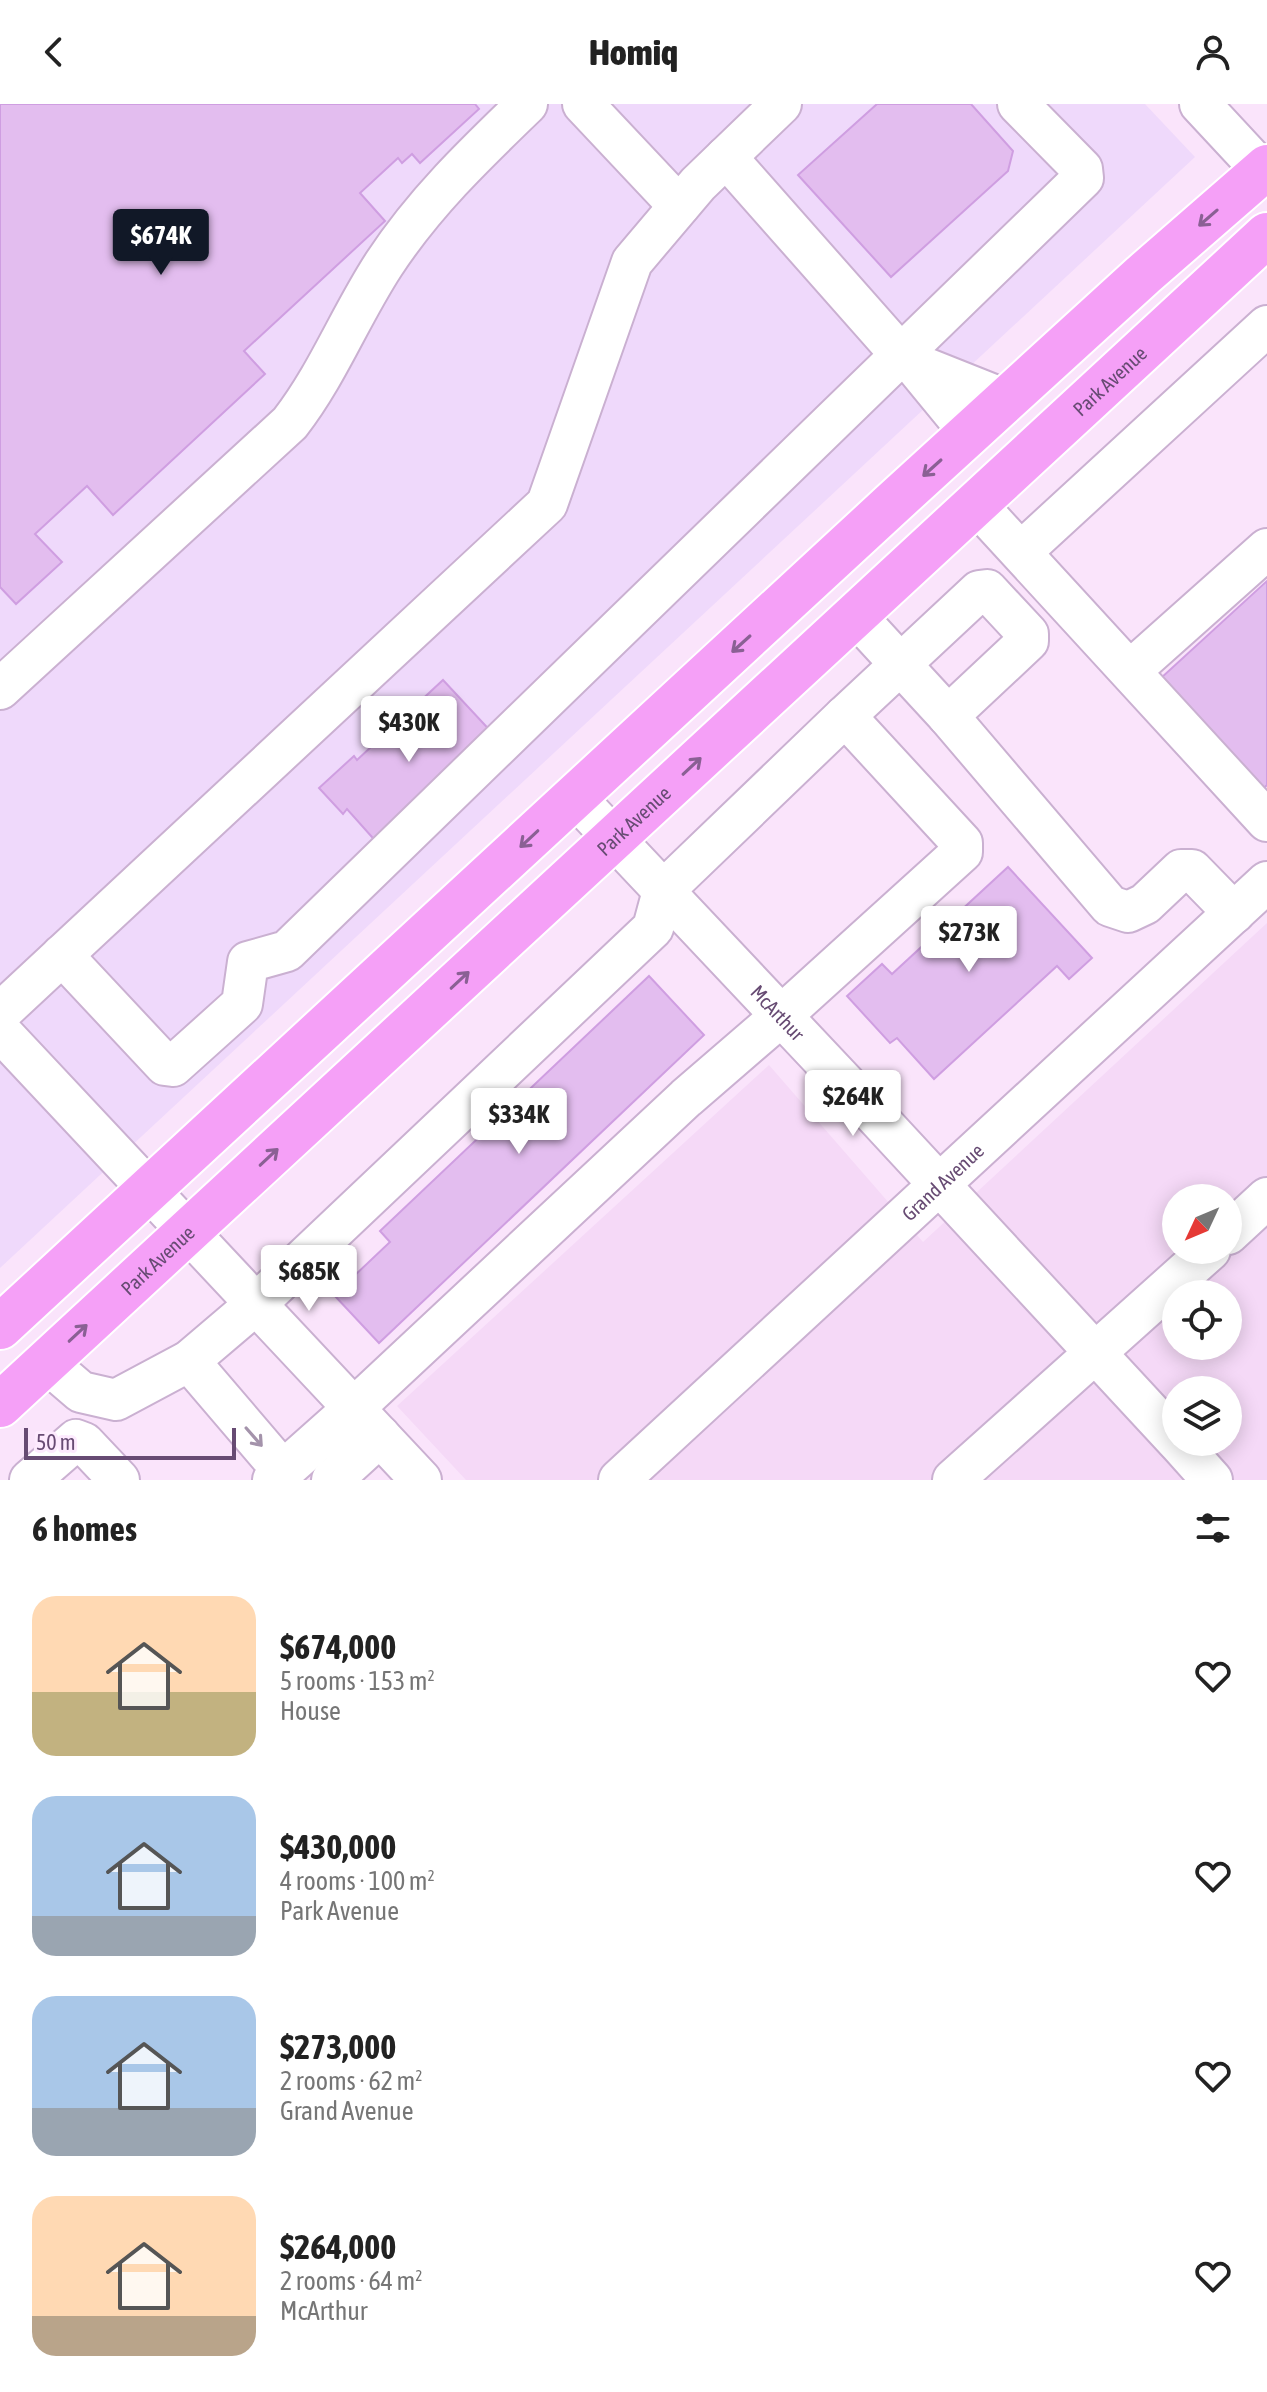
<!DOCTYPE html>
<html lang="en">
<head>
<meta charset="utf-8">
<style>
  body { margin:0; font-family:"Asap Condensed",sans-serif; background:#f6f6f6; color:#222; height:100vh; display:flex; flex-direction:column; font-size:30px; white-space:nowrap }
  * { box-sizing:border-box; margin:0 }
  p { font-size:26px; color:#767676 }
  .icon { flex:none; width:44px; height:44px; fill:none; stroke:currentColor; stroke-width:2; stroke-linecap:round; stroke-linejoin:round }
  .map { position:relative; height:1376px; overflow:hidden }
  .sheet { display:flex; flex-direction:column; background:#fff; flex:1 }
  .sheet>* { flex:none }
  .needle { width:52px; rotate:226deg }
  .fabs { position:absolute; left:1162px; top:1080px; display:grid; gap:16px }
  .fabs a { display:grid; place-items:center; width:80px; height:80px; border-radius:50%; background:#fff; box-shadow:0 4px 20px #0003; font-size:40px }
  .scale { position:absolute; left:24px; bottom:20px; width:212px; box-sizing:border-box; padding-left:8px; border:4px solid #674b73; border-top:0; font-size:22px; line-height:28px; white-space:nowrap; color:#674b73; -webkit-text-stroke:6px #fdeafe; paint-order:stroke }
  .price { position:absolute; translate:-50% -68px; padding:0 18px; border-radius:8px; background:#fff; color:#222; font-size:26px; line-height:52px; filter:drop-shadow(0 2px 4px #0008) }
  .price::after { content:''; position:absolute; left:50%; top:48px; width:24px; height:18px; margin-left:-12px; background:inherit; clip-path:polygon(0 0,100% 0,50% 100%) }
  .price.selected { background:#111827; color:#fff }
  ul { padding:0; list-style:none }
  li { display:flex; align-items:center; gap:24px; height:200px; padding:0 32px }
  li span { display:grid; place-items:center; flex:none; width:224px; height:160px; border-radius:24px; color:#555 }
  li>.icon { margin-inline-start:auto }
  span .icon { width:96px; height:96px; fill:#fffc; stroke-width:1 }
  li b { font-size:34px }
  h2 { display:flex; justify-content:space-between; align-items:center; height:96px; padding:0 32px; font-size:34px }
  header { display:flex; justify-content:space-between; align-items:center; height:104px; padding:0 32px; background:#fff; font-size:36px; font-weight:800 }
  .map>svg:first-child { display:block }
</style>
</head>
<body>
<header><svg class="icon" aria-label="back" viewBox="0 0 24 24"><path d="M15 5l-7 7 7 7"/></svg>Homiq<svg class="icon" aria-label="person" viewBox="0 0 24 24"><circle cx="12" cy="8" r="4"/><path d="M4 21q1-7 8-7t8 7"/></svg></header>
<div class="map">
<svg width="1267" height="1376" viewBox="0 0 1267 1376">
  <rect width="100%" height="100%" fill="#fae4fb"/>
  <path fill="#f5d9f7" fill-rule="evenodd" d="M1267,819V1376H466L397,1302L769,961L923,1138ZM1176,1094H1228V1146H1176ZM1176,1190H1228V1242H1176ZM1176,1286H1228V1338H1176Z"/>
  <path fill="#efd9fb" d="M0,0H1145L1195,53L0,1164Z"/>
  <g fill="#e3bdef" stroke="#cf9ee1" stroke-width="2">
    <path d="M0,0H475L479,5L420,59L412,50L402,59L398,54L360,89L385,117L244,247L265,270L113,411L87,382L35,430L62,458L16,500L0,483Z"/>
    <path d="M877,0H971L1013,47L1008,67L891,173L798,71Z"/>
    <path d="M1267,477V681L1263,685L1161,574Z"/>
    <path d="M443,576L497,634L380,742L347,705L343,710L319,684L354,652L357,656Z"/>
    <path d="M1008,763L1092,854L1069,875L1057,862L934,975L897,934L890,939L847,892L882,860L892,870Z"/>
    <path d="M649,872L704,931L379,1239L334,1191L390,1138L380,1127Z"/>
  </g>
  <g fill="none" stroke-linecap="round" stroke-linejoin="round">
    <defs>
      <g id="minor">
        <path d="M583,0L679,102"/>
        <path d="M1200,0L1267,72"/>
        <path d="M726,53L901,251L913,259L1006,296"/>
        <path d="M915,262L970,329"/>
        <path d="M976,400L1267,717"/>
        <path d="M1021,448L1267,222"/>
        <path d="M855,511L948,612L1110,802L1128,808L1145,800L1181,766H1192L1234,809"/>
        <path d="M1130,567L1267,445"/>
        <path d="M0,585L290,319C328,270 350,212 384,160C424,99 474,51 527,0"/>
        <path d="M845,612L979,487L987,486L1028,530V537L948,612"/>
        <path id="s1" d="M575,693L873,1009L1176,1336"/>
        <path d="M62,851L165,961L173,962L242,900L248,858L287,847L1083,74L1082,65L1018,0"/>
        <path d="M0,909L547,400L632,158L698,80L781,0"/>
        <path d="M0,927L421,1376"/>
        <path d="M1228,1130L1267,1094"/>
        <path d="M189,1257L283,1367"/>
        <path d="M46,1258L81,1288L116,1296L189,1257L256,1200L653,824L663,787L845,612L962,739V748L781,912L686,994L354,1304L273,1376"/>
        <path d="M1178,1338L1212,1376"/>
        <path d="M30,1376L76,1336L84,1339L119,1376"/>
        <path d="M332,1376L380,1332"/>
        <path id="s2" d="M619,1376L1267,778"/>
        <path d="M953,1376L1210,1146"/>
      </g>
      <g id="major">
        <path d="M0,1223L893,399L1143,171L1267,63"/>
        <path id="s3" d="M0,1301L1267,131"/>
      </g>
    </defs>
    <use href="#minor" stroke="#cab0d1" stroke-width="44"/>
    <use href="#major" stroke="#fff" stroke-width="48"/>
    <use href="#minor" stroke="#fff" stroke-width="40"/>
    <use href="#major" stroke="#f5a0f7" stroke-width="44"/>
  </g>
  <defs><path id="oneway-shaft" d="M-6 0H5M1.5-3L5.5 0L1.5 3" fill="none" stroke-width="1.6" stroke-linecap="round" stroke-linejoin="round" transform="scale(2)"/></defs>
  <g stroke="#8a6094">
    <use href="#oneway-shaft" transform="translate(1208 114) rotate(139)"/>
    <use href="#oneway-shaft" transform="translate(932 364) rotate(138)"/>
    <use href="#oneway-shaft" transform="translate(741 540) rotate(138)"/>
    <use href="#oneway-shaft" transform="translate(692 662) rotate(-43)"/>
    <use href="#oneway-shaft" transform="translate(529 735) rotate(137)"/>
    <use href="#oneway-shaft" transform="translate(460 876) rotate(-43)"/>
    <use href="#oneway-shaft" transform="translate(269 1053) rotate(-43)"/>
    <use href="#oneway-shaft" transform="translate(78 1229) rotate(-43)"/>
  </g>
  <use stroke="#a493ab" href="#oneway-shaft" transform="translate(254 1333) rotate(49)"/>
  <g text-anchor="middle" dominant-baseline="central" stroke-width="6" stroke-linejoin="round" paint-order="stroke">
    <g font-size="20" fill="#674b73" stroke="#fdeafe">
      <text stroke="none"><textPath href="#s3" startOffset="1510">Park Avenue</textPath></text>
      <text stroke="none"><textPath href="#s3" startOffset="862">Park Avenue</textPath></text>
      <text stroke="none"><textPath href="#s1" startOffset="296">McArthur</textPath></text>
      <text stroke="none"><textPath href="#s2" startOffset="440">Grand Avenue</textPath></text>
      <text stroke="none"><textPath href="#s3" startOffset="214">Park Avenue</textPath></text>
    </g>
  </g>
</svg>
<div class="fabs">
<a><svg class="needle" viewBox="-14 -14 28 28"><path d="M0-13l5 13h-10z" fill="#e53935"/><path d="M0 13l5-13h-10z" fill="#767676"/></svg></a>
<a><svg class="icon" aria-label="locate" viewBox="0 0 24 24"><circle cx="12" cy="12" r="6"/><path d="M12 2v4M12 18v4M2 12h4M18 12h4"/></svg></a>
<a><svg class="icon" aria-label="layers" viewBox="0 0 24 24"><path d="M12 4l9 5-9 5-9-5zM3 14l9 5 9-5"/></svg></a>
</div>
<div class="scale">50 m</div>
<b class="price selected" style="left:161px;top:173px">$674K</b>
<b class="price" style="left:409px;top:660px">$430K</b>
<b class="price" style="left:969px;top:870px">$273K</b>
<b class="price" style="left:853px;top:1034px">$264K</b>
<b class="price" style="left:519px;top:1052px">$334K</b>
<b class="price" style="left:309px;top:1209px">$685K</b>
</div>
<section class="sheet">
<h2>6 homes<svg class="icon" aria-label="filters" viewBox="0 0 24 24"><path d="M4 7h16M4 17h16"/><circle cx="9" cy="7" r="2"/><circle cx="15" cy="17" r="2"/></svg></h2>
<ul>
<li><span style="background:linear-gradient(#ffd9b3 60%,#c2b280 0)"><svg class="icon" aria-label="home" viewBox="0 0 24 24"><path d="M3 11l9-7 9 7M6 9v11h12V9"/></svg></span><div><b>$674,000</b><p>5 rooms · 153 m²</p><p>House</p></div><svg class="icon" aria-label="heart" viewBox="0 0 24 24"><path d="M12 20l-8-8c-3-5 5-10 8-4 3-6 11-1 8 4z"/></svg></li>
<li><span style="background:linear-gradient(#a9c7e8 75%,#9aa5b1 0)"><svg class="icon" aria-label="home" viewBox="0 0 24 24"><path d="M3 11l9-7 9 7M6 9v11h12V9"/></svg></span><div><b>$430,000</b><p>4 rooms · 100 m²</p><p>Park Avenue</p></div><svg class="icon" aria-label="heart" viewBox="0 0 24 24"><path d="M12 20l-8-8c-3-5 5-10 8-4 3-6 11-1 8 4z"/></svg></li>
<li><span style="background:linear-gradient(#a9c7e8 70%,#9aa5b1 0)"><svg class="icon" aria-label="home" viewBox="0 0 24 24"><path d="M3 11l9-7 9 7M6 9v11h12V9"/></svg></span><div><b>$273,000</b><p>2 rooms · 62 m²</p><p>Grand Avenue</p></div><svg class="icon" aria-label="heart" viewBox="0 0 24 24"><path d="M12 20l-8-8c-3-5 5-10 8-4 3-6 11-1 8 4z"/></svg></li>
<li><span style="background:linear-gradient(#ffd9b3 75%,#b9a48a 0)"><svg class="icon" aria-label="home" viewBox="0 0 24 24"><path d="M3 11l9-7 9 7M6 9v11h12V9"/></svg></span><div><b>$264,000</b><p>2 rooms · 64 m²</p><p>McArthur</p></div><svg class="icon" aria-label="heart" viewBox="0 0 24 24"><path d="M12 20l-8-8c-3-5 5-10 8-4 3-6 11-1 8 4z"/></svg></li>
</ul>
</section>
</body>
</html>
